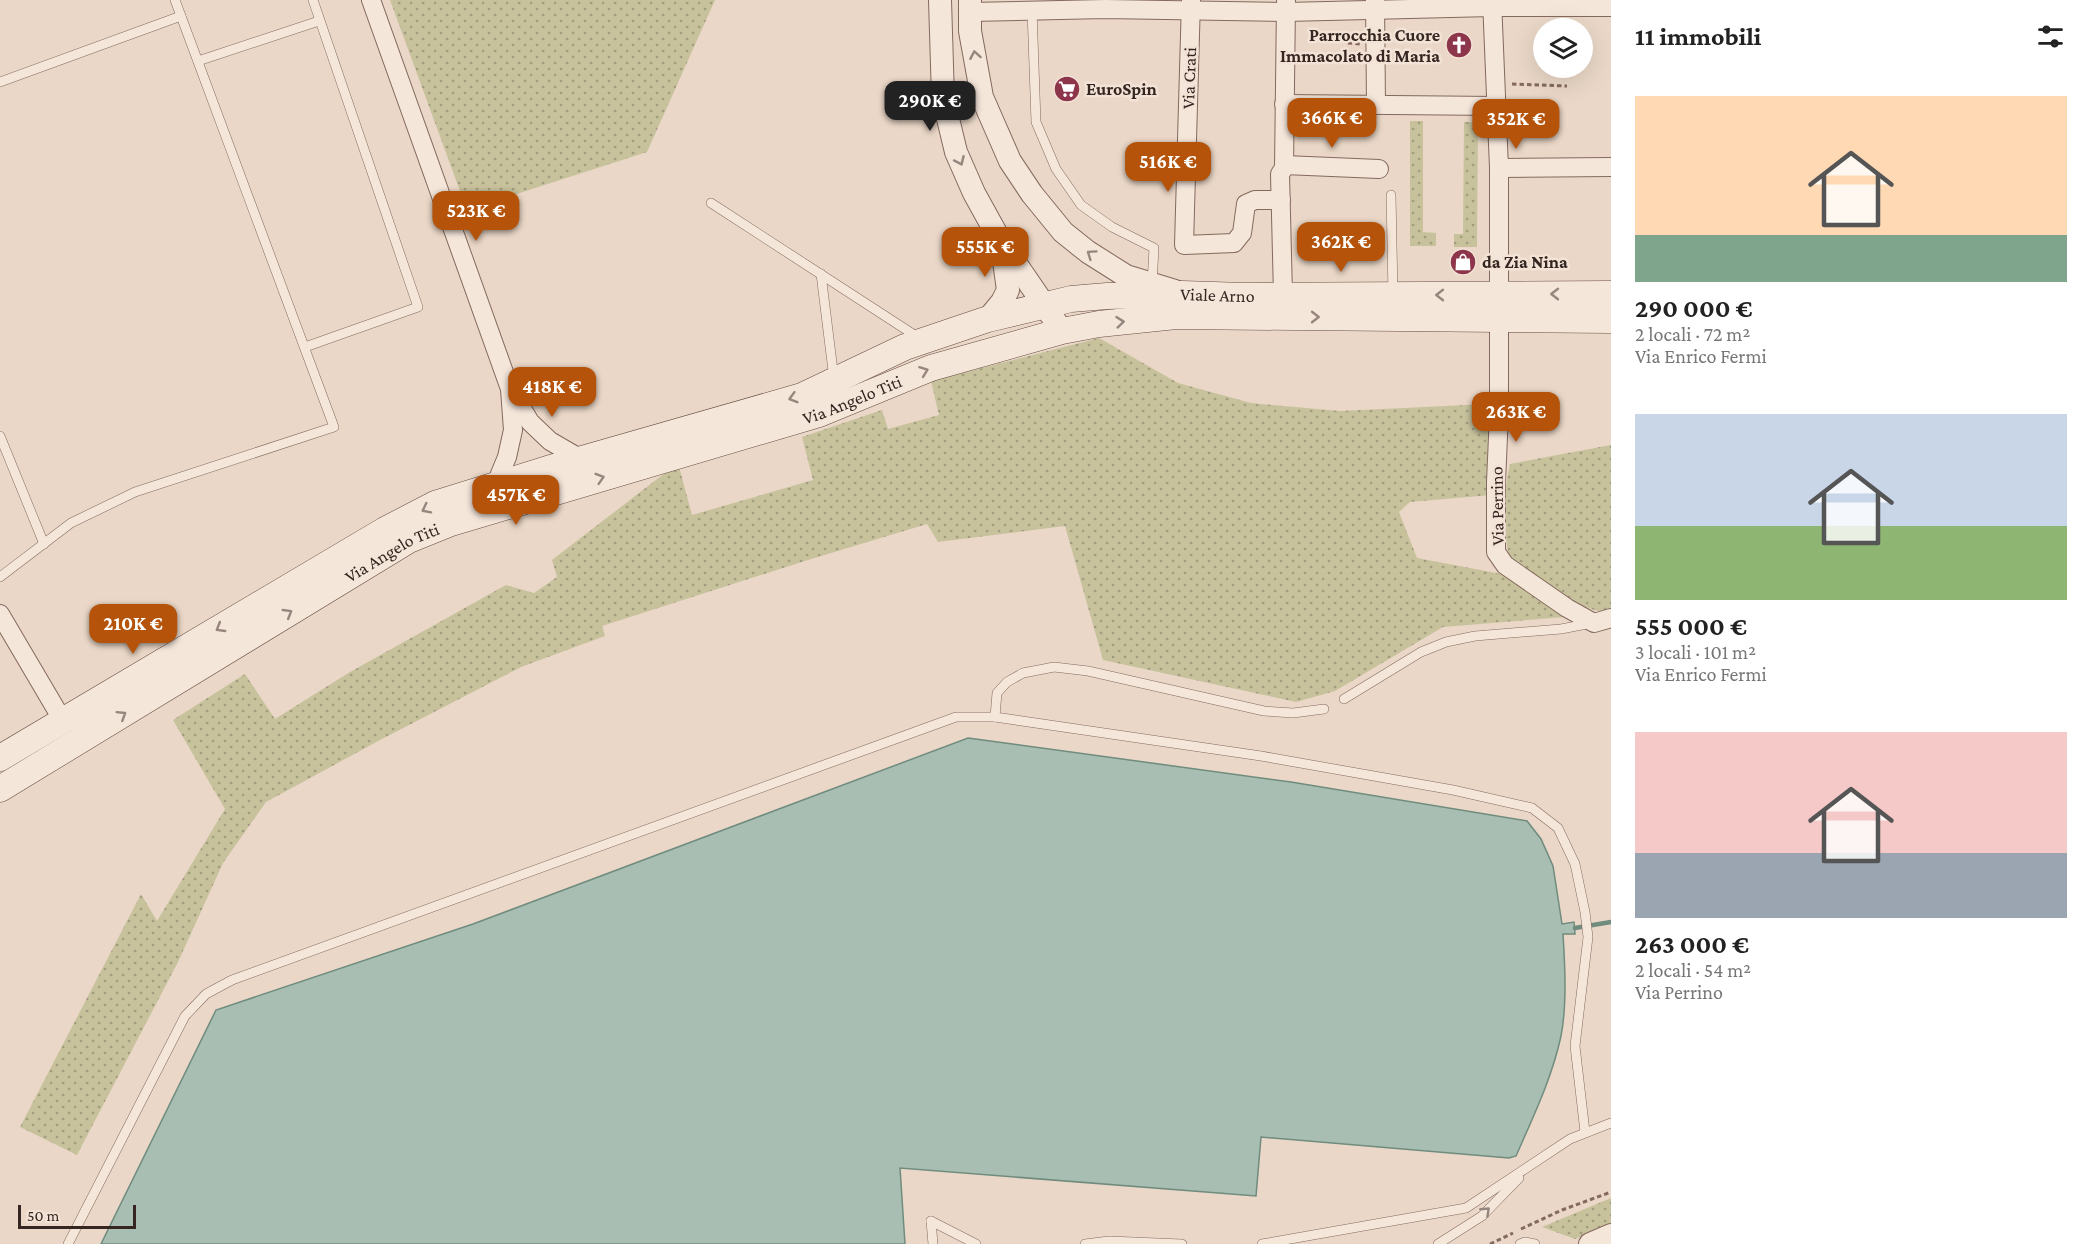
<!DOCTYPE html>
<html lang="it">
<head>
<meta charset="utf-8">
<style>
  body { margin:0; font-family:"Crimson Pro",serif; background:#f6f6f6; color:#222; height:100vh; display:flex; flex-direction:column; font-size:22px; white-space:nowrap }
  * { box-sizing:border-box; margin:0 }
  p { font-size:20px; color:#767676 }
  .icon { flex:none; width:33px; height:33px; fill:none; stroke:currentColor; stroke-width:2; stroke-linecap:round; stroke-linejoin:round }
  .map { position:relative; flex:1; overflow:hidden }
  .side { display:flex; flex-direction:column; background:#fff; width:480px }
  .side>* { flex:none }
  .tools { position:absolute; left:1533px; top:18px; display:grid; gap:12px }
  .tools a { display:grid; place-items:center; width:60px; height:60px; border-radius:50%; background:#fff; box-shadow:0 6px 24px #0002; font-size:30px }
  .scale { position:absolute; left:18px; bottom:15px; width:118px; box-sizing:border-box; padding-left:6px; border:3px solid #362621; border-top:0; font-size:16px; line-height:21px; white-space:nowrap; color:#362621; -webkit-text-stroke:4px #f2e3d6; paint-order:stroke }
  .price { position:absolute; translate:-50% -51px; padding:0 14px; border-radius:12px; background:#b45309; color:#fff; font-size:20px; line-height:39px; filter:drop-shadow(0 2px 3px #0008) }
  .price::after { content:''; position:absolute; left:50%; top:36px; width:18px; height:14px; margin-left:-9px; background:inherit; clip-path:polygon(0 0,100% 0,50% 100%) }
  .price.on { background:#222; color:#fff }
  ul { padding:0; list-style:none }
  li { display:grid; align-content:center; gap:12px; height:318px; padding:0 24px }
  li span { display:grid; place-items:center; height:186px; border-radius:0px; color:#555 }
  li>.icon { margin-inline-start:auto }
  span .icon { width:108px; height:108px; fill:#fffc; stroke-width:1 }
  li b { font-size:26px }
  h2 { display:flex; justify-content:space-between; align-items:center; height:72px; padding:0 24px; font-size:26px }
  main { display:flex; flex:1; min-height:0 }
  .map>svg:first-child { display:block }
</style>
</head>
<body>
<main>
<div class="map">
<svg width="1611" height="1244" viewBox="0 0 1611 1244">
  <defs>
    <pattern id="grass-dots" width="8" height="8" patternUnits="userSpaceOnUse" patternTransform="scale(1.5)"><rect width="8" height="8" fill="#c7c29c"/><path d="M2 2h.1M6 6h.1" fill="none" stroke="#a29d7f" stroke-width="1.8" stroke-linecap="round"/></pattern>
  </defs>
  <rect width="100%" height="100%" fill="#ead7c7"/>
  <g fill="url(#grass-dots)">
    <path d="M390,0H715L647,152L467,210Z"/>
    <path d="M1410,121H1423V232L1436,233V246H1410Z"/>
    <path d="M1464,122H1478L1477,247H1454V234H1463Z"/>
    <path d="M1099,338L1178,383L1251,403L1340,411L1488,404L1491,495L1410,502L1399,512L1417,558L1512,576L1565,617L1443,627L1335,691L1296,702L1103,660L1065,526L938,542L927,524L808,560L602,626L605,636L521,667L380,740L266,802L223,863L178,962L77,1155L20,1127L141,894L157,921L225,809L173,720L245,674L275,719L350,672L506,585L534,593L557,577L552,560L678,463L692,515L813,480L802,437L882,410L888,429L939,415L931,381Z"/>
    <path d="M1611,445V611C1583,617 1532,573 1509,557C1502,519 1502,501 1510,464Z"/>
    <path d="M1611,1198V1223L1575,1239L1542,1227Z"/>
  </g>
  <path fill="#a8beb2" stroke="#6f8c7e" stroke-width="1.5" d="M968,738L1291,782L1527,821L1541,839L1553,866L1562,924L1574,922L1575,934H1563C1565,966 1567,1005 1561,1036C1552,1078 1533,1117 1516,1156L1509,1158L1261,1137L1256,1196L900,1168L905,1244H101L216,1010L473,924Z"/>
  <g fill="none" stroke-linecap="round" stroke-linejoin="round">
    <path stroke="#6f8c7e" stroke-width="4.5" d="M1575,928L1611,922"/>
    <defs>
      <g id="service">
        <path d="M1032,10L1036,122L1056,169L1081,205L1112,227L1154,248L1152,284"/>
        <path d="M198,61L319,21"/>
        <path d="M0,82L181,16"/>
        <path d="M1497,106L1535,108"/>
        <path d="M1391,195L1393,294"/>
        <path d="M711,203L919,338"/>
        <path d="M821,274L834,379"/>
        <path d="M305,347L418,307L313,0"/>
        <path d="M0,436L44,544"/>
        <path d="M0,577L71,523L135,492L334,427L175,0"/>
        <path d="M1344,699L1421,652L1446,642L1475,636L1561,629L1592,623"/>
        <path d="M995,717L997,693L1007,682L1023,673L1054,667L1088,671L1264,711L1293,713L1324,709"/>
        <path d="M931,1221L976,1244"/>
        <path d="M931,1221L933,1244"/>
        <path d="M68,1244L185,1016L206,994L232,980L956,717H995L1261,756L1453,790L1532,808L1558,828L1575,864L1585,912L1588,937L1575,1046L1585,1132"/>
        <path d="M1085,1244L1109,1241L1182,1244"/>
        <path d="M1262,1244L1466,1208L1570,1139L1611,1123"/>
        <path d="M1438,1244L1482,1216L1519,1178"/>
        <path d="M1520,1244L1525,1242L1535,1244"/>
      </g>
      <g id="minor">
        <path d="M371,0L510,389L513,430L507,457L495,486"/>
        <path d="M1191,0L1184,245L1234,243L1242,233L1246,204L1255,200H1281"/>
        <path d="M1375,0L1376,105"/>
        <path d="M1492,0L1499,168V414L1496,482V552L1505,565L1567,608L1594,623L1611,618"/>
        <path d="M970,12L1105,9L1286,12L1492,7H1611"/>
        <path d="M1284,104L1497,106"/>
        <path d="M1284,165L1379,169"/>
        <path d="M1499,168L1611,167"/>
        <path d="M1283,295L1280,174L1284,168L1286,2"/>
        <path d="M513,393L530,422L550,441L581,459"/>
        <path d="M0,614L63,721"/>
      </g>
      <g id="tertiary">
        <path d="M940,0L943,98L956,152L974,193L1001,242L1062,331"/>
        <path d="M970,0V31L982,97L1010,161L1032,194L1063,232L1088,252L1126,276L1175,291"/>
        <path d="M988,319L1002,302L1008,290L1002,247"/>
        <path d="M1590,1244L1611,1235"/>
      </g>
      <g id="secondary">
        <path id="s1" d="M0,758L385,530L435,504L551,468L802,396L905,347L988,319L1071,299L1107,296L1182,294L1245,296L1611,294"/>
        <path id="s2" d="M0,789L409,540L451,523L819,414L931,368L1062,331L1099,324L1176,316L1611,320"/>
      </g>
    </defs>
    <use href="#service" stroke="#84695e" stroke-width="10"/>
    <use href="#minor" stroke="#84695e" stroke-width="20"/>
    <use href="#tertiary" stroke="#84695e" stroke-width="24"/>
    <use href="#secondary" stroke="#664b41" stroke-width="27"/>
    <g stroke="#84695e" stroke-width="3" stroke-dasharray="4.5 3" stroke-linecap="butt">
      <path d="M1358,40L1346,41L1347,43L1361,44"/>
      <path d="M1512,84L1567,86"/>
      <path d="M1521,1229L1562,1210L1611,1192"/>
      <path d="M1490,1244L1513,1233"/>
    </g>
    <use href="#service" stroke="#f5e6da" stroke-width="9"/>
    <use href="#minor" stroke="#f5e6da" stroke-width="18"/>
    <use href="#tertiary" stroke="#f5e6da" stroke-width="22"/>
    <use href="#secondary" stroke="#f5e6da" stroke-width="26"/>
  </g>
  <defs><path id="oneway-chevron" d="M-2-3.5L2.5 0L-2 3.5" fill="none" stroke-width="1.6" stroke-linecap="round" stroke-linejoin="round" transform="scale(1.5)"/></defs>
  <g stroke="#96867e">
    <use href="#oneway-chevron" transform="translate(975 55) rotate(-100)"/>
    <use href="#oneway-chevron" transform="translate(960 161) rotate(66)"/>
    <use href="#oneway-chevron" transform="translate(1091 254) rotate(-145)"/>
    <use href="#oneway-chevron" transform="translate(1555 294) rotate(180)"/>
    <use href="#oneway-chevron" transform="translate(1440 295) rotate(180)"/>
    <use href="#oneway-chevron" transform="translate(1315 317)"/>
    <use href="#oneway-chevron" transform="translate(1120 322) rotate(-6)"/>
    <use href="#oneway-chevron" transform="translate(924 371) rotate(-21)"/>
    <use href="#oneway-chevron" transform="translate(793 398) rotate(164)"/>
    <use href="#oneway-chevron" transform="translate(600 478) rotate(-17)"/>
    <use href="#oneway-chevron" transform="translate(426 509) rotate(153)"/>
    <use href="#oneway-chevron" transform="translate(288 613) rotate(-31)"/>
    <use href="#oneway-chevron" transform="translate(220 628) rotate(149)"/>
    <use href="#oneway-chevron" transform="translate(122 715) rotate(-32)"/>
    <use href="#oneway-chevron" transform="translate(1486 1211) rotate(-43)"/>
  </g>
  <defs>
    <symbol id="church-disc" viewBox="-11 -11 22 22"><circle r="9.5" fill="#8d354a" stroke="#f2e3d6"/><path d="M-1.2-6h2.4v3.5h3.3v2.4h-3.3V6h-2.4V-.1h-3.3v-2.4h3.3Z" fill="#fff"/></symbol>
    <symbol id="supermarket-disc" viewBox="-11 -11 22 22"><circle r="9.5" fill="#8d354a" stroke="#f2e3d6"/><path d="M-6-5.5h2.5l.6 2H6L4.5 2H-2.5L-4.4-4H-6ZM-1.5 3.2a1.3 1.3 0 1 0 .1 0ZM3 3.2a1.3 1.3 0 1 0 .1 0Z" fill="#fff"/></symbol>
    <symbol id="shop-disc" viewBox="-11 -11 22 22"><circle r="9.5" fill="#8d354a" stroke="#f2e3d6"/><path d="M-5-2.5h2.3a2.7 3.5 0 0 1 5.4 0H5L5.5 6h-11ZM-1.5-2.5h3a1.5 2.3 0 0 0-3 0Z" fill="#fff"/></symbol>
  </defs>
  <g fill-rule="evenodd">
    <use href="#church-disc" x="1444" y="30" width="30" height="30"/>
    <use href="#supermarket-disc" x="1052" y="74" width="30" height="30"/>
    <use href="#shop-disc" x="1448" y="247" width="30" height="30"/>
  </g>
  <g text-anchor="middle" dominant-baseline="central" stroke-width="5" stroke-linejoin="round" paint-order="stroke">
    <g font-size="18" font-weight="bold" fill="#362621" stroke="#f2e3d6" text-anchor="start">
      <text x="1440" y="35" text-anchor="end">Parrocchia Cuore<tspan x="1440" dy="21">Immacolato di Maria</tspan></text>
      <text x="1086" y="89">EuroSpin</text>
      <text x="1482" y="262">da Zia Nina</text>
    </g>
    <g font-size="18" fill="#362621" stroke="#f2e3d6">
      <text transform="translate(1189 78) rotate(-88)">Via Crati</text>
      <text stroke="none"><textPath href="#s1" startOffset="1320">Viale Arno</textPath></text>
      <text stroke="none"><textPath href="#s2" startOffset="944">Via Angelo Titi</textPath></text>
      <text transform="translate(1497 506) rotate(-91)">Via Perrino</text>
      <text stroke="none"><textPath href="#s2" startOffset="458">Via Angelo Titi</textPath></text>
    </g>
  </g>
</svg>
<div class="tools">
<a><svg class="icon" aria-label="layers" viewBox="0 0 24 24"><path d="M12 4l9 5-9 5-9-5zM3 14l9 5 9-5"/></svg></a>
</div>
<div class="scale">50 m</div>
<b class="price on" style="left:930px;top:132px">290K €</b>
<b class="price" style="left:1332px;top:149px">366K €</b>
<b class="price" style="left:1516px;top:150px">352K €</b>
<b class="price" style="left:1168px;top:193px">516K €</b>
<b class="price" style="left:476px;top:242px">523K €</b>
<b class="price" style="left:1341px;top:273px">362K €</b>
<b class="price" style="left:985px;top:278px">555K €</b>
<b class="price" style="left:552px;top:418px">418K €</b>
<b class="price" style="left:1516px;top:443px">263K €</b>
<b class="price" style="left:516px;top:526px">457K €</b>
<b class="price" style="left:133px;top:655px">210K €</b>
</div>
<section class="side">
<h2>11 immobili<svg class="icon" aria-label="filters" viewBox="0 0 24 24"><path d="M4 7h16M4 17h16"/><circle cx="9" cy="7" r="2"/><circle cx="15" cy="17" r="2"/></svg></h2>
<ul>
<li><span style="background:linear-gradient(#ffd9b3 75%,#7fa58c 0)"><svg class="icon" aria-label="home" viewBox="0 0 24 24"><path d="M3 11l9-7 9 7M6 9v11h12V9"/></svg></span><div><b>290 000 €</b><p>2 locali · 72 m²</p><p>Via Enrico Fermi</p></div></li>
<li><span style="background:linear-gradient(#c9d6e8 60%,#8fb573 0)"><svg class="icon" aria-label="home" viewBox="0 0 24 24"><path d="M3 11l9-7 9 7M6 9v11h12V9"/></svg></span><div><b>555 000 €</b><p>3 locali · 101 m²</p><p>Via Enrico Fermi</p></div></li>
<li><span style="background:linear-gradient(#f6c9c9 65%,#9aa5b1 0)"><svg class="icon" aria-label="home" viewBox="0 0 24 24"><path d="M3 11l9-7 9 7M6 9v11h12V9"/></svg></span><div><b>263 000 €</b><p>2 locali · 54 m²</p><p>Via Perrino</p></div></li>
</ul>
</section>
</main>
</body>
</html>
